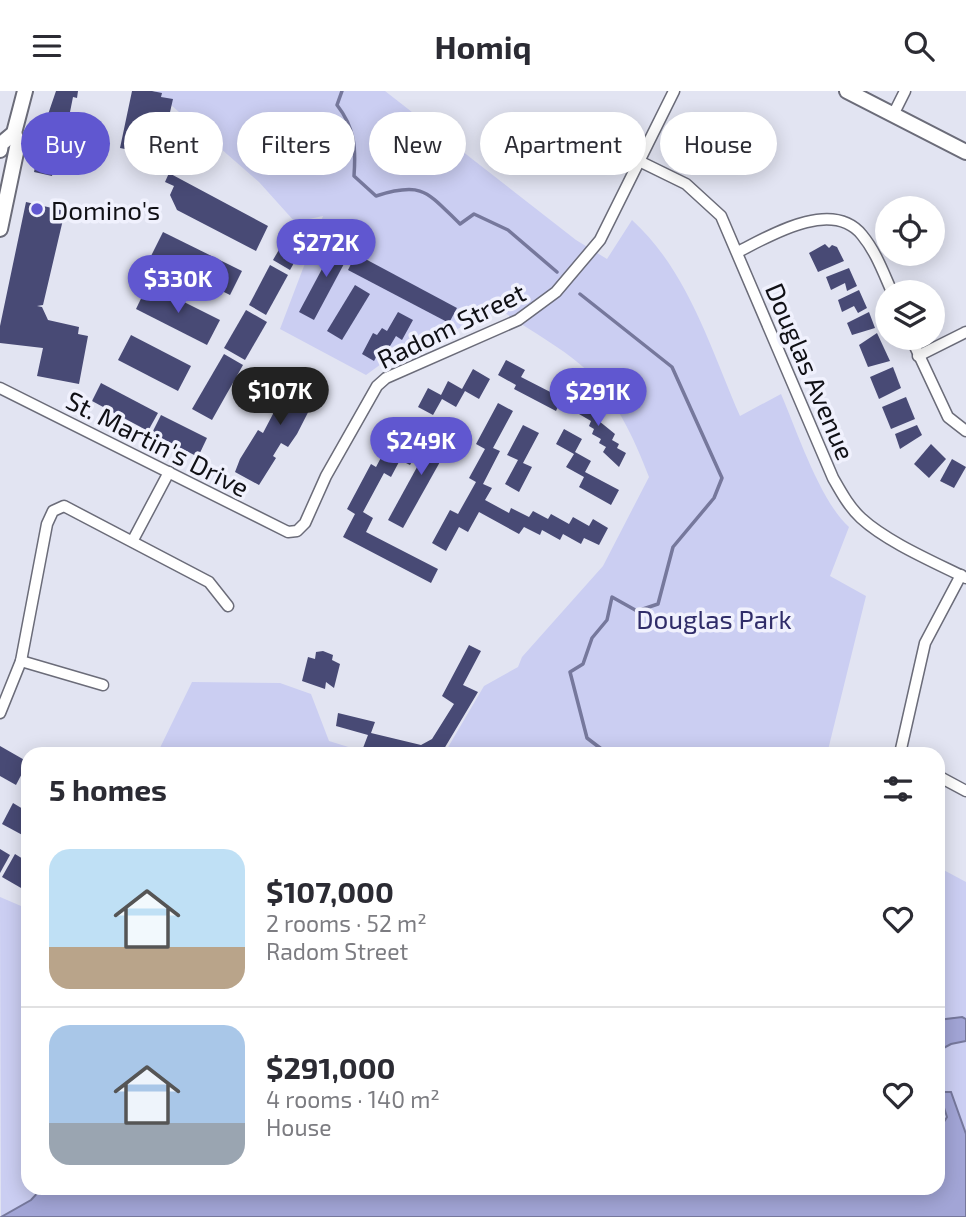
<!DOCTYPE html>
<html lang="en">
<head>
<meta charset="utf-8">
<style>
  body { margin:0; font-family:"Exo 2",sans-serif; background:#f7f7f7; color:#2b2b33; height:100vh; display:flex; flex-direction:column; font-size:26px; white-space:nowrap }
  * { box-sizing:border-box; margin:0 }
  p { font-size:23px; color:#7c7c81 }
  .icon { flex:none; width:38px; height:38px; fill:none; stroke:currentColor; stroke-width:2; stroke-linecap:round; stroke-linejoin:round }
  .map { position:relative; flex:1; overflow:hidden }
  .details { position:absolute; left:21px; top:656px; width:924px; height:448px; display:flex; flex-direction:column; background:#fff; border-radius:21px; box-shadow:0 4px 18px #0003 }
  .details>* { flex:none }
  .hud { position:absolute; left:21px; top:21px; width:924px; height:63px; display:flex; gap:14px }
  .fabs { position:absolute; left:875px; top:105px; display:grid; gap:14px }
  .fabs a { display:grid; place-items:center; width:70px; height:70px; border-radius:50%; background:#fff; box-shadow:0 4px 18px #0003; font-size:35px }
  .price { position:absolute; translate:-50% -60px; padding:0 16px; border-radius:24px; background:#6057d0; color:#fff; font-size:23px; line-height:46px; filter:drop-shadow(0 2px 4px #0008) }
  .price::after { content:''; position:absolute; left:50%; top:42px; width:21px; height:16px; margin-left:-10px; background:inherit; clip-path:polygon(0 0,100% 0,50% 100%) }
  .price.on { background:#222; color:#fff }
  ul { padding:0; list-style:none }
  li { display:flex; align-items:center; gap:21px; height:175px; padding:0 28px }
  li+li { border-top:2px solid #e1e1e2 }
  li span { display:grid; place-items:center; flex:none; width:196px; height:140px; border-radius:21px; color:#555 }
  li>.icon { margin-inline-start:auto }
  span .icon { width:84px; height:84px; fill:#fffc; stroke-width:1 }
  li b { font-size:30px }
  h2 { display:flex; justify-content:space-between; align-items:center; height:84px; padding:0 28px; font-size:30px }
  .chip { padding:0 24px; border-radius:32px; background:#fff; box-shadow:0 4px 18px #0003; font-size:24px; line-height:63px }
  .chip.on { background:#6057d0; color:#fff }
  header { display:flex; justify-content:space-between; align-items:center; height:91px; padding:0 28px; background:#fff; font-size:32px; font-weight:700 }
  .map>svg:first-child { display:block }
</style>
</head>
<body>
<header><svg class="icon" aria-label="menu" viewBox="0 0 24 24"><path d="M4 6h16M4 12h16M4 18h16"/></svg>Homiq<svg class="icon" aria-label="search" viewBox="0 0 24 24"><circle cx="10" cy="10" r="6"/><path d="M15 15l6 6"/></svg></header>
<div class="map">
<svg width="966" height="1126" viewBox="0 0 966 1126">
  <rect width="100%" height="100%" fill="#e2e4f2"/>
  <g fill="#cbcef2">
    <path d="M155,0H385L576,149L607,168L632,129C688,180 710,256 740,325L781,303C797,340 820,410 849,436L830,485L866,505L827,663H444L484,595L518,576L522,566L603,475L649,386C635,349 613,301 582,275C558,254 527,238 501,219L388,268L366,284L280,238L323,125L295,131L259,91Z"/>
    <path d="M192,591L280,592L311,603L329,650L371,663H157Z"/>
    <path d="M938,776L966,791V1054L938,1042Z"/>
    <path d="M0,806L28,818V1097H43L31,1109L1,1126Z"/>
  </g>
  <g fill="#a2a5d6" stroke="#76789c" stroke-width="2">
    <path d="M962,926L966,928V950L951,953L938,960V929Z"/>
    <path d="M939,1001H951L966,1043V1126H1L31,1109L42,1097H938V1040L947,1026Z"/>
  </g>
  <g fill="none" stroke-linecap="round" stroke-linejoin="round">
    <g stroke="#76789c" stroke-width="3.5">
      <path d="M342,0L337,14C355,37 356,57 354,85L376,105C423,90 427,101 460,133L474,123L508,139L557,181"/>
      <path d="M580,203L672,276L722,387L714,407L673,456L658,513L637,520L612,506L607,529L592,547L583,573L570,581L587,647L608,663"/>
    </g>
  </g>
  <g fill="#484a75">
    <path d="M56,0H78L77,7L73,6L69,26L66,25L63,45H60L52,85L34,81L43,38Z"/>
    <path d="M132,0H152L162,2L161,6L173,8L163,52L156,51L154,64L120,57Z"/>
    <path d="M169,82L268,135L256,160L177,119L170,104L174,95L165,91Z"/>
    <path d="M26,111L65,120L43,214L37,215L42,216L48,229L79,236L78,243L88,245L79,293L37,285L43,257L0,252V235Z"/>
    <path d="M295,131L312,140L290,179L273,169Z"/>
    <path d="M163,141L242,180L230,204L151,165Z"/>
    <path d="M338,148L353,156L314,229L299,221Z"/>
    <path d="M825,153L829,157L832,154L837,156L844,170L818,181L809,162Z"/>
    <path d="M356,163L457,217L449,232L348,179Z"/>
    <path d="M270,174L288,184L266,224L249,214Z"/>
    <path d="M849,177L857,195L847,200L845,192L831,199L826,186Z"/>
    <path d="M148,193L220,229L207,254L136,218Z"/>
    <path d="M355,194L370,203L342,249L327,240Z"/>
    <path d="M859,199L867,217L858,222L854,215L842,221L838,209Z"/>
    <path d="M246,219L267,231L245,269L224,257Z"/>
    <path d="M398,221L413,229L402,249L396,245L387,260L381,257L374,270L362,263L373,242L377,244L382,237L387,240Z"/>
    <path d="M869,221L875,237L852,244L847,232Z"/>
    <path d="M877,242L890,270L868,276L859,254Z"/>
    <path d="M131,244L191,275L178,300L118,269Z"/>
    <path d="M224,263L243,274L212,329L192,318Z"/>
    <path d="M506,269L525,279L521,286L562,307L556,320L514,298L516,294L498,284Z"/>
    <path d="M893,276L901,297L879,308L870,286Z"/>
    <path d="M301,277L324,290L297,343L288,356L281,352L273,365L276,367L259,394L235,381L240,368L258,339L263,342L274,321L277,322L285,308L281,306Z"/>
    <path d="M473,278L490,288L479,308L465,300L456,316L442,308L433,324L418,316L428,297L441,304L448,290L462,298Z"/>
    <path d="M101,292L158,322L148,340L92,310Z"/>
    <path d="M574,303L597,316L594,320L602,325L599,330L615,343L612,349L619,353L617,357L626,362L619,376L603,361L606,356L599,352L601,348L592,343L594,338L589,335L591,330L567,316Z"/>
    <path d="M906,306L915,328L891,338L882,316Z"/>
    <path d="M498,312L513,320L493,357L500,360L483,393L492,397L485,409L509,422L511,417L529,426L533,420L548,428L551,423L569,433L573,426L589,435L593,428L608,437L599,454L584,447L581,453L563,443L560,449L542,439L540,444L524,436L519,443L479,421L468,441L459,436L446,460L432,452L450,419L458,423L476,391L469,387L485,358L476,353Z"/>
    <path d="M161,324L207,347L198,366L152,342Z"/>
    <path d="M523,334L539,342L523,372L532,376L519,401L505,393L518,369L507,364Z"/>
    <path d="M917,334L922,344L900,358L895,343Z"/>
    <path d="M439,336L455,344L403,437L388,429Z"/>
    <path d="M564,338L582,348L575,361L591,370L585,381L619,399L611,414L579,396L584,386L566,376L574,363L556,353Z"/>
    <path d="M403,348L420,357L410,374L400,369L391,386L384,382L363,421L373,427L366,441L438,478L431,492L343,446L355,423L347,418L371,373L376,376L384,361L394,366Z"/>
    <path d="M931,353L946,368L929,387L914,373Z"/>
    <path d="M952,368L966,376L954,397L940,390Z"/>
    <path d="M469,554L481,560L463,594L478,601L441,663H389L363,657L368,644L336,635L338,622L375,631L371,642L421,654L432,648L454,613L442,605Z"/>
    <path d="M323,560L333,564L332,569L340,573L334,597L326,591L325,598L302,590L308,566L315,568L316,561Z"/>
    <path d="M0,655L28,671L16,694L0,685Z"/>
    <path d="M13,712L28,721V747L2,733Z"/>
    <path d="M0,758L10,764L0,782Z"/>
    <path d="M15,763L28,771V801L2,786Z"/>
  </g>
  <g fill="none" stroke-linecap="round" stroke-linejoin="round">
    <defs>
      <g id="street">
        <path d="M893,24L905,0"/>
        <path d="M639,70L686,93L721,125L833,387C841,401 849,416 861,427C887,451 934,471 966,487"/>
        <path d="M738,161C769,145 832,107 862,144C876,161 883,181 892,201"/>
        <path d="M911,247L948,326L966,340"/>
        <path d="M918,265L966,241"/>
        <path d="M0,297L288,441L297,440L305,432L326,385L377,295L386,287L518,229L556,201L600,149L674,0"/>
        <path d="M133,449L169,381"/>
        <path d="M21,570L103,594"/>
        <path d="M0,622L21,570L47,433L53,420L64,415L209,491L228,515"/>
        <path d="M905,663L901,658L925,552L961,484"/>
        <path d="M938,685L966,700"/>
      </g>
      <g id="secondary">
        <path d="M847,0L966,61"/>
        <path d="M0,59L1,53L14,42L25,0"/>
        <path d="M0,138L18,52L14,42"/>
      </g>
    </defs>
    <use href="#street" stroke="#6b6c79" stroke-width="13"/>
    <use href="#secondary" stroke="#6b6c79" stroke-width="18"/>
    <use href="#street" stroke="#fff" stroke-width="10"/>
    <use href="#secondary" stroke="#fff" stroke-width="14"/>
  </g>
  <circle fill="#6057d0" stroke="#f0f1fd" stroke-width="2.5" cx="37" cy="118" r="7"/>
  <g text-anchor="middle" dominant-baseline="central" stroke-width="7" stroke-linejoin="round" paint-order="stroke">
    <g font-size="26" fill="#101015" stroke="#f0f1fd" text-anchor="start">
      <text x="51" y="118">Domino's</text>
    </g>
    <g font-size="26" fill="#101015" stroke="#f0f1fd">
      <text transform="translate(451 234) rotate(-26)">Radom Street</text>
      <text transform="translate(811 280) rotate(67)">Douglas Avenue</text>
      <text transform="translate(158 352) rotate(27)">St. Martin's Drive</text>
    </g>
    <g font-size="26" fill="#302d69" stroke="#f0f1fd">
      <text x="714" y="527">Douglas Park</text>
    </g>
  </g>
</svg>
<div class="fabs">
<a><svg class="icon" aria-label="locate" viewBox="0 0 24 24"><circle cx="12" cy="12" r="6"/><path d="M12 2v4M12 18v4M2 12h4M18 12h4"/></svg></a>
<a><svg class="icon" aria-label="layers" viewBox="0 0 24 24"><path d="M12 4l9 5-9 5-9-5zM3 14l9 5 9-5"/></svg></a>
</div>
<b class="price" style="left:326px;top:188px">$272K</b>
<b class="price" style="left:178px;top:224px">$330K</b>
<b class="price on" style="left:280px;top:336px">$107K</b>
<b class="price" style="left:598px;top:337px">$291K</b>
<b class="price" style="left:421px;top:386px">$249K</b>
<div class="hud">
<a class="chip on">Buy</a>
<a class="chip">Rent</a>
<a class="chip">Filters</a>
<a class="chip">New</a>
<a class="chip">Apartment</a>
<a class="chip">House</a>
</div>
<section class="details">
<h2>5 homes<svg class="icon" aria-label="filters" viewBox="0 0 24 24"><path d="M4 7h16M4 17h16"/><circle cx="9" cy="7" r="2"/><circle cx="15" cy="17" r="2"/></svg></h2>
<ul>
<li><span style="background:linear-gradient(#bfe0f5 70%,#b9a48a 0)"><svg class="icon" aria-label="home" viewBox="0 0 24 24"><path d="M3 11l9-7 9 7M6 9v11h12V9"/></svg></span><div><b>$107,000</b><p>2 rooms · 52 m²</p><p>Radom Street</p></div><svg class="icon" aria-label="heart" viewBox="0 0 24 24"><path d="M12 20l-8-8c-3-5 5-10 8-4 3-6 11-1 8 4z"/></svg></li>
<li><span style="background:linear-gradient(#a9c7e8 70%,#9aa5b1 0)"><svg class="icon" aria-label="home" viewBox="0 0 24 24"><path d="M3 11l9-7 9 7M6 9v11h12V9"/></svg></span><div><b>$291,000</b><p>4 rooms · 140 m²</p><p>House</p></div><svg class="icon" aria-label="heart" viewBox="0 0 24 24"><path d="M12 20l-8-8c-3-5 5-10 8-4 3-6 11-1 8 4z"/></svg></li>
</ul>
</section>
</div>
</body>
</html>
